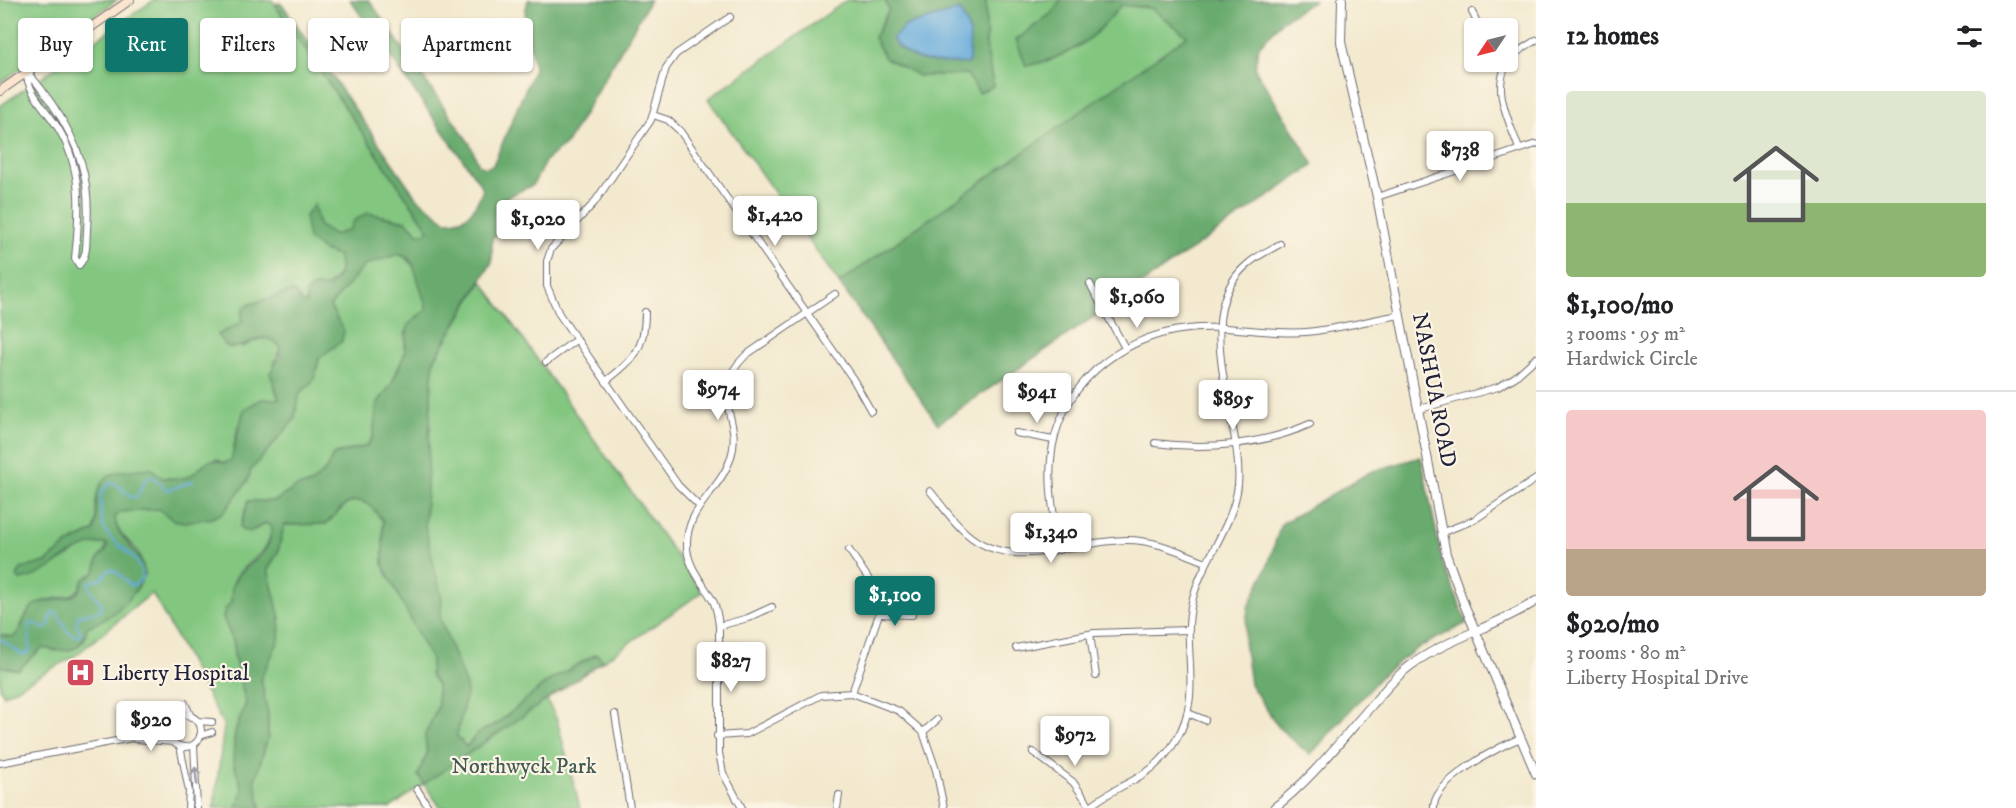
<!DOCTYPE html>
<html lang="en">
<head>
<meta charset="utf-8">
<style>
  body { margin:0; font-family:"IM FELL DW Pica",serif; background:#f2f2f2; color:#202124; height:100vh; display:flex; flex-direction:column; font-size:22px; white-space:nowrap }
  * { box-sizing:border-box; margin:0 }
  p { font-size:20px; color:#757577 }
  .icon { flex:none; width:33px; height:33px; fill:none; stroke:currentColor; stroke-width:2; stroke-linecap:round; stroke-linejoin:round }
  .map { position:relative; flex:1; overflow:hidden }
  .panel { display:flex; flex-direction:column; background:#fff; width:480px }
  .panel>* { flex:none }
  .hud { position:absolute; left:18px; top:18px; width:570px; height:54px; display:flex; gap:12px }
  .needle { width:39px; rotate:235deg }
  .controls { position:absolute; left:1464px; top:18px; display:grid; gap:12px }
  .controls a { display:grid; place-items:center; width:54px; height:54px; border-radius:6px; background:#fff; box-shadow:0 2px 4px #0004; font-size:30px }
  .price { position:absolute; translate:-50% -51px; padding:0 14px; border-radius:6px; background:#fff; color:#222; font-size:20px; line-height:39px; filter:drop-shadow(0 2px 3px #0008) }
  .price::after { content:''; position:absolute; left:50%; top:36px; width:18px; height:14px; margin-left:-9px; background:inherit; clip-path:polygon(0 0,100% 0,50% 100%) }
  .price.selected { background:#0f766e; color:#fff }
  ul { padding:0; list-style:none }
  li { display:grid; align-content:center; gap:12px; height:318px; padding:0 30px }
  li+li { border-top:2px solid #e0e0e0 }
  li span { display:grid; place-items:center; height:186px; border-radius:6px; color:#555 }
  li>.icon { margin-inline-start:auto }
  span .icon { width:108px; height:108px; fill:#fffc; stroke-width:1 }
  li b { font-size:26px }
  h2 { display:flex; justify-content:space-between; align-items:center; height:72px; padding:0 30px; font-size:26px }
  .tag { padding:0 21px; border-radius:6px; background:#fff; box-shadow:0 2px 4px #0004; font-size:21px; line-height:54px }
  .tag.selected { background:#0f766e; color:#fff }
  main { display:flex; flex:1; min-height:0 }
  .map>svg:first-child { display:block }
</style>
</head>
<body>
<main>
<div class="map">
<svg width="1536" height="808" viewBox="0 0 1536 808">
  <rect width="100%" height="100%" fill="#fcf5e5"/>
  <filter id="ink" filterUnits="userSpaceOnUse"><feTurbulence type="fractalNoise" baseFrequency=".0167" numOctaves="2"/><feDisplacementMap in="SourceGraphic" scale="12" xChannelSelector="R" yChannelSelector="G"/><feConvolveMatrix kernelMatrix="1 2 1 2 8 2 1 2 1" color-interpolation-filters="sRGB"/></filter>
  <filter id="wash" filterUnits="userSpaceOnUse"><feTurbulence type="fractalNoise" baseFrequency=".008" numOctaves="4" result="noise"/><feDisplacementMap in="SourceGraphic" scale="24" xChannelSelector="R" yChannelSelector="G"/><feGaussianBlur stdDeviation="1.35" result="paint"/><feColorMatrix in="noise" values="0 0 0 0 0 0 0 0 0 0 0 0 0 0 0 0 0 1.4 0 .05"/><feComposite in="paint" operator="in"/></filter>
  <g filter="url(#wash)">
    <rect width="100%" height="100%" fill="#f3e9cf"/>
    <g fill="#82c680" stroke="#52745e" stroke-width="1.5">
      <path d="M0,0H117L0,83Z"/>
      <path d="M154,0H272L429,230L425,233H418L406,221L368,213L350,230L334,235L319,226L314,206L324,251L338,256C343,273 339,278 324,288L316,286L307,303L242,322V347C258,339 267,333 281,347C270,369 270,377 279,400L243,420L237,429L232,460L225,463L216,459L191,476L183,479L163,478L95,527L94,531L68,544L46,562L17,573L71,555L79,547L93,543L107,544L95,572L83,580C77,604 53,594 35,605C26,610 22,625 17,634L13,637L0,635V106Z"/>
      <path d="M847,0H885L889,9L874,38L919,76L967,74L993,86L986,45V0H1061L1053,12L1016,40L1047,62C1084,44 1096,37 1121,5L1151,8L1188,36L839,283L708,99Z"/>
      <path d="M398,254C419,260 421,291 427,310L416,317L405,334V353L391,385L377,404L373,437L366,446L333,455L326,470L311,484L297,487L275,501H248L240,527L243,531L256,529L266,522L272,528C267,558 250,556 236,577C231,586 233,592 231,601C229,607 224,611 223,618L234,643V656L246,703L235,732L233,761L243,791L237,808H214L224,726L152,593L75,656L4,695L0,688V666L18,670L42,648L57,651L84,641L87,627L137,589L145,574C143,568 142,560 139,555C132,540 116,536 115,517L120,512L159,509L166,515L247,482L251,470L294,420L300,392C315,384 316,374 319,358L342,341L330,306L365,265Z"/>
      <path d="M482,281L702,592L603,661L596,654L547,682L498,723L478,733L466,747L457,737L446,635L440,618L441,600L425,527L432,378L434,360Z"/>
      <path d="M354,501H362L372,507L383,521V565L432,660L430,674L437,685L438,706L425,735L427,754L418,776L424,783L547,700L557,720L580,808H441L424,784L390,808H261L255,780L268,737V715L260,678L279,640L280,619L268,570L278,552L284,525L326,524L345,505Z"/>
    </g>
    <g fill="#69ab6e" stroke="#466654" stroke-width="1.5">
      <path d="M350,0H369L470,144L479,165L486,168L493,165L534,69L525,13L528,0H650L567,143L546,160L533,185L501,200L515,221L492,238V262L434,360L432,378L425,527L442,600L440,618L467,689L457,736L466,747L478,733L498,723L547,682L597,654L603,661L424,784L418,775L427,754L425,735L438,706L437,685L430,674L431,660L383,565V521L372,507L362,501H354L345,505L326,524L284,525L278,552L268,570L280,619L279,640L261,678L268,715V737L255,780L261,808H237L243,790L233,761L235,732L246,703L234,656V643L223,618L225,609L231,602L232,585L238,575L262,554L269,543L272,528L266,523L250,532L240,528L248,501H275L297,487L311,484L326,470L333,455L366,446L373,437L377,404L391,385L405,353L408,325L427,309L413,264L406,256L398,254L365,265L330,306L344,331L342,341L319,358C316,374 315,384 300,392L294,420L251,470L247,482L223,513L212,518L185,522L173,520L159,509L120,512L115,517C116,540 140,547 145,574C134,599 112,618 87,627C81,655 67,652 42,648L18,670L0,666V635L13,637C24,630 23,614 33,606C45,597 68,603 78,592C82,588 80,584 83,580L95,572L98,559L107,549V544C73,540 54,575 20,580L17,577L21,569L46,562L68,544L94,531C97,522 96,512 96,503C98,468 123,471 151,468L163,478C170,478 181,480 187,477C204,471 201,454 225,463L231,460L244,409L262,399H279L270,373L279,357L280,347C260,326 251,350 227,347L217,335L242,322C241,313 241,309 250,304L294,291L302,303H307L306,293C313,284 319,288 329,287C341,276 342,271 338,256L324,251L308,239L305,216L314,205L319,226L334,235L349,230L353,221L368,213L406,221L418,233H425L429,230L277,8V3L282,4L416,197L446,221C469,222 474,210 483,190L478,181Z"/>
      <path d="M885,0H986V45L993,86L979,93L967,74L919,76L885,58L874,38L889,10Z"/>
      <path d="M1061,0H1315L1283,20L1258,47L1255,69L1314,165L938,424L839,283L1187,36L1151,8L1121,5C1094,40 1070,57 1026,66L1016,40L1053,12Z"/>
      <path d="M1421,457L1442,561L1467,623L1418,648L1383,674L1310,755L1279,728L1250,684L1244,641L1248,608L1268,565L1281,524L1370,472Z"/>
    </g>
    <path fill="#65aadb" stroke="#44668b" stroke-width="1.5" d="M960,10L970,33L969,64C939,62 910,66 892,39L905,26Z"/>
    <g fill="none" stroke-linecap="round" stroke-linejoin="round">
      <path stroke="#65aadb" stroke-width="2" d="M0,639L23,655L30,651L29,624L35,623L44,629L49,625L52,613L56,612L68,632L78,637L81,633L76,623L79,615L100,611L102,604L90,590L89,582L101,579L110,569L117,572L131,586L139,582L143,576C137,552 118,549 106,532C99,521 101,505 101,493L110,483H115L131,497H137L146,478L153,477L168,490L193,481"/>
    </g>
  </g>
  <g filter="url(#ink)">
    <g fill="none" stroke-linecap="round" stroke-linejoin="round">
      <defs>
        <g id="minor">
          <path d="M1472,12L1480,28"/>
          <path d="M26,72C37,81 44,93 52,104C80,144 91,181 87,230C86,243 88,255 79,265L75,258C80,211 83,169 58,128C47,110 28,93 26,72Z"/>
          <path d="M653,115L668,120L680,131L853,379L871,411"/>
          <path d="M1519,149C1510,122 1489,86 1510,60C1516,51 1527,46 1536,40"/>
          <path d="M1377,197L1536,144"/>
          <path d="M1090,284L1125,348"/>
          <path d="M546,362L577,339"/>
          <path d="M606,381C634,360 645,349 645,312"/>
          <path d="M1420,409L1498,387L1515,377L1536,358"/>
          <path d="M1016,433L1053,440"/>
          <path d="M1155,443C1206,450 1263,445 1310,424"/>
          <path d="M930,491C942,505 952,521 966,533C1012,574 1074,540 1127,540C1155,540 1180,552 1206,562"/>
          <path d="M699,506L678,485L559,314L547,286V261L551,249L594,203L651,120L666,68L676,54L730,17"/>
          <path d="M1443,532L1474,520L1536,479"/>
          <path d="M849,550L868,578L879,614L852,693"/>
          <path d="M1059,550C1055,520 1048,490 1051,459C1057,388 1118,336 1188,329C1227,324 1266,335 1306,332C1338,329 1369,320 1400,315"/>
          <path d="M879,614L912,615"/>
          <path d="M719,626L748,618L772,607"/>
          <path d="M1090,634L1096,676"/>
          <path d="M1016,648L1094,633L1188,630"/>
          <path d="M185,703L191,717"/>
          <path d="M1188,713L1205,720"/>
          <path d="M615,714L630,808"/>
          <circle cx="185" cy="731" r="16"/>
          <path d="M176,719L177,704"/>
          <path d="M197,721L212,722"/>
          <path d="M923,732L937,720"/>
          <path d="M200,736L212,732"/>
          <path d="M717,736L747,734L821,695L852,693L899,711L923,732L936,770L944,808"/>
          <path d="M135,739L174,742"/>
          <path d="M194,745L197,808"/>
          <path d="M180,746L189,791L188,808"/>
          <path d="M1033,752L1073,782L1090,806"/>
          <path d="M0,763L132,738L171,725"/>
          <path d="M417,789L429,808"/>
          <path d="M742,808L723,773L719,753V626C718,618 717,610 714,603C705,585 687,567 687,546C685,509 721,490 731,457C744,416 704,396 746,355L835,294"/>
          <path d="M837,808L839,795"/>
          <path d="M1088,808C1120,781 1152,781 1176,740C1204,694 1181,651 1192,602C1201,561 1233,528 1238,485C1244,421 1186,313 1249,263C1258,255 1270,250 1280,244"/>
          <path d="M1434,808C1432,782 1499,746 1521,738"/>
        </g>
        <g id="tertiary">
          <path d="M1342,0L1341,42L1377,197L1446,554L1464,604L1536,774"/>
          <path d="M1274,808C1311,780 1341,740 1372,705C1384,691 1395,677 1410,666C1447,638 1496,627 1536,601"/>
        </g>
        <path id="secondary" d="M0,91L130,0"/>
      </defs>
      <use href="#minor" stroke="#6b686f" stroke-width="8"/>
      <use href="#tertiary" stroke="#6b686f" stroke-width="10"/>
      <use href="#secondary" stroke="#6b686f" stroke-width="10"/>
      <use href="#minor" stroke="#fff" stroke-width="6"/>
      <use href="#tertiary" stroke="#fff" stroke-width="8"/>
      <use href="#secondary" stroke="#fbe5cf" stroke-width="8"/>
    </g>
    <defs><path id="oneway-shaft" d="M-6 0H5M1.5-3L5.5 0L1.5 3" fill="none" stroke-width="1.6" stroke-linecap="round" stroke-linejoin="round" transform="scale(1.5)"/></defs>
    <use stroke="#9c9ca7" href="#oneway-shaft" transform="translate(196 776) rotate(-96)"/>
  </g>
  <defs>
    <symbol id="hospital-square" viewBox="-11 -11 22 22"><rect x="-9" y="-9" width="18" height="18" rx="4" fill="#d1495b" stroke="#fcf5e5"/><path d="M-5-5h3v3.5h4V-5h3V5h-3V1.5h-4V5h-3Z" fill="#fff"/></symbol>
  </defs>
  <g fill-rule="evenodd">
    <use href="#hospital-square" x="64" y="656" width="33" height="33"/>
  </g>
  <g text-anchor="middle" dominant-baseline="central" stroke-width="4.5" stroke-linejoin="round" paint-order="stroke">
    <g font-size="22" fill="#22223b" stroke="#fcf5e5">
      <text transform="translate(1434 390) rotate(79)">NASHUA ROAD</text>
    </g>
    <g font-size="22" fill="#22223b" stroke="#fcf5e5" text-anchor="start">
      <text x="102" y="673">Liberty Hospital</text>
    </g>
    <g font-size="22" fill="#445b53" stroke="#fcf5e5">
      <text x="524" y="766">Northwyck Park</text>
    </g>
  </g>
</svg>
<div class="controls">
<a><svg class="needle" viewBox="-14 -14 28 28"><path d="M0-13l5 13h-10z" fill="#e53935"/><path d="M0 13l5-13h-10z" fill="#757577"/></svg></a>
</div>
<b class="price" style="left:1460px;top:182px">$738</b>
<b class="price" style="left:775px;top:247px">$1,420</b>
<b class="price" style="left:538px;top:251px">$1,020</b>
<b class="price" style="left:1137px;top:329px">$1,060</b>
<b class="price" style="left:718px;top:421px">$974</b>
<b class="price" style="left:1037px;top:424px">$941</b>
<b class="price" style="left:1233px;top:431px">$895</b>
<b class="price" style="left:1051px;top:564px">$1,340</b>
<b class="price selected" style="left:895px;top:627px">$1,100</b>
<b class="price" style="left:731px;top:693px">$827</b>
<b class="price" style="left:151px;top:752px">$920</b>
<b class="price" style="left:1075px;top:767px">$972</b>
<div class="hud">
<a class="tag">Buy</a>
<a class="tag selected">Rent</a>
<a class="tag">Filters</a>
<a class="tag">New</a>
<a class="tag">Apartment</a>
</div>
</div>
<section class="panel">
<h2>12 homes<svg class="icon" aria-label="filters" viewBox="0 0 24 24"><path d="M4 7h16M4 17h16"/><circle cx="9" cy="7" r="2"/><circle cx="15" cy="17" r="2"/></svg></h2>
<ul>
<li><span style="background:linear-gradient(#dfe7d0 60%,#8fb573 0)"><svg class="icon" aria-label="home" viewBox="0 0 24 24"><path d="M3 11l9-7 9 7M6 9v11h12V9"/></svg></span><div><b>$1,100/mo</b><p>3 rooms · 95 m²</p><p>Hardwick Circle</p></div></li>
<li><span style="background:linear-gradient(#f6c9c9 75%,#b9a48a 0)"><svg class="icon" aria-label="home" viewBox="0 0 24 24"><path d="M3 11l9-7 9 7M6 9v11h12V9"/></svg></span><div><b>$920/mo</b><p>3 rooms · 80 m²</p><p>Liberty Hospital Drive</p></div></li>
</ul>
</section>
</main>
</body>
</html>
